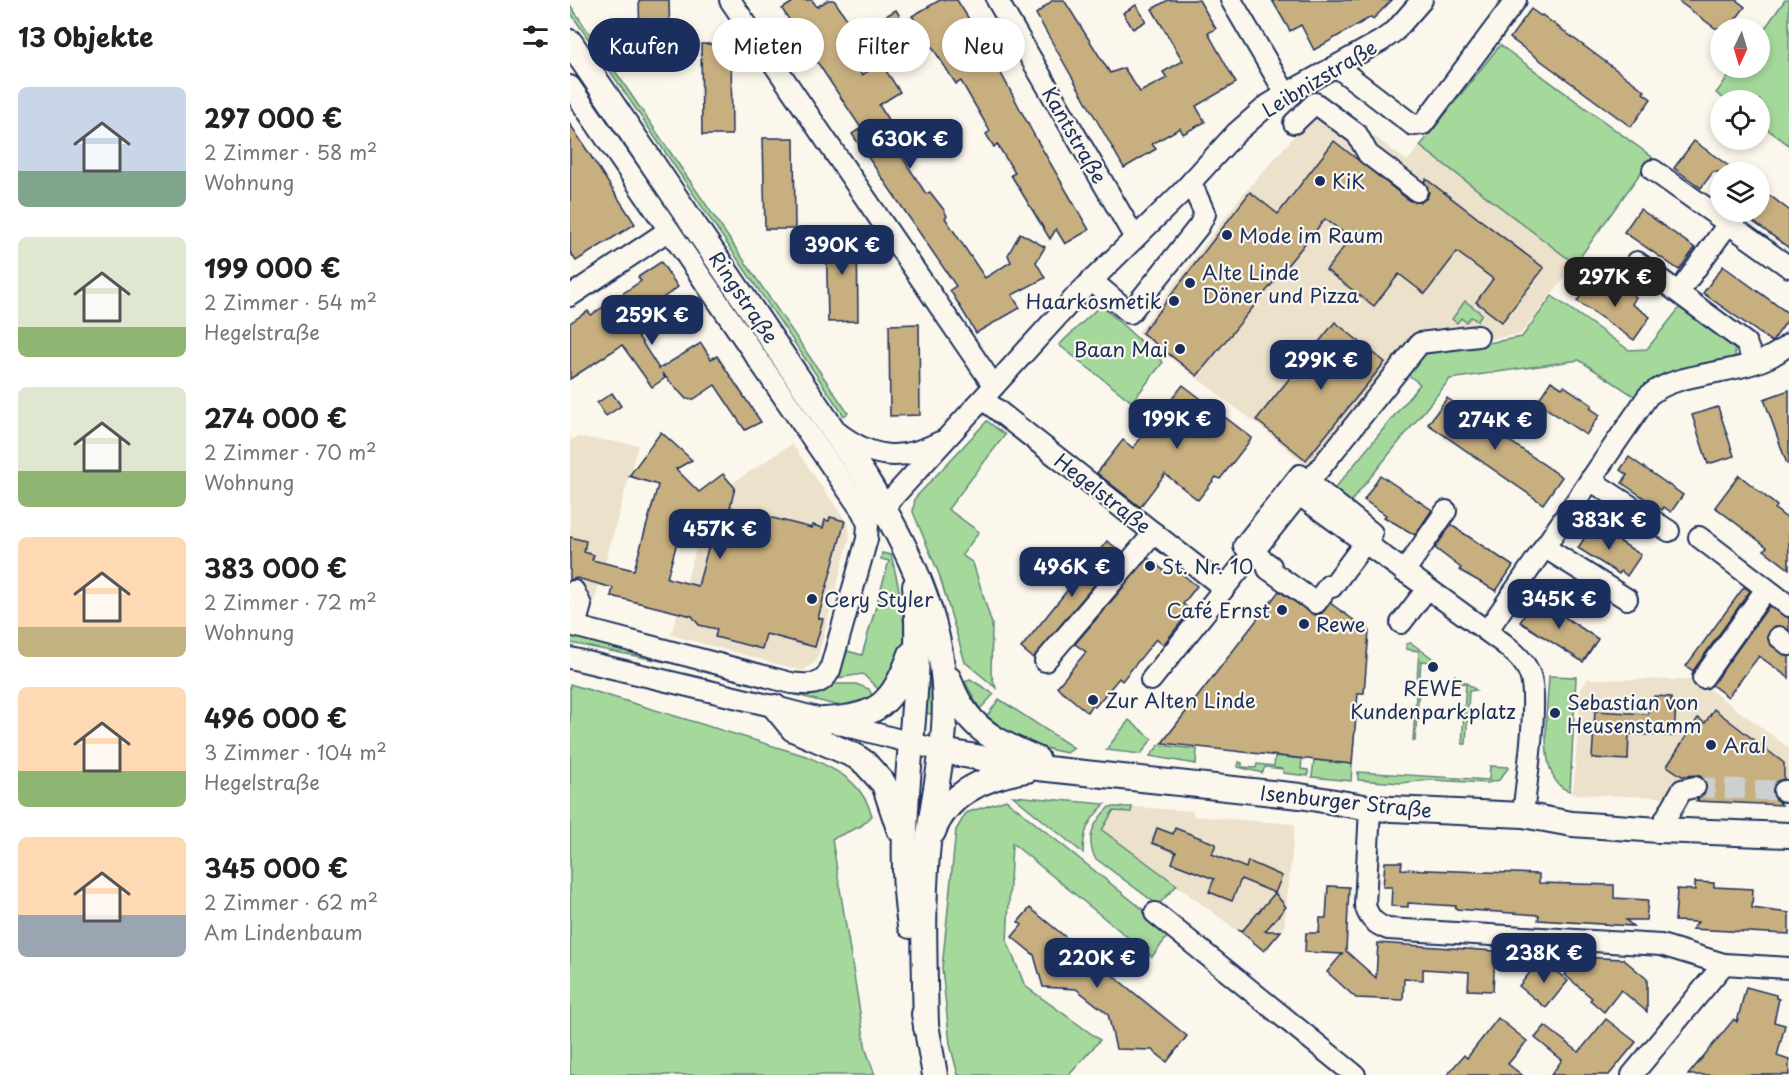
<!DOCTYPE html>
<html lang="de">
<head>
<meta charset="utf-8">
<style>
  body { margin:0; font-family:"Playpen Sans",sans-serif; background:#f6f6f6; color:#202124; height:100vh; display:flex; flex-direction:column; font-size:22px; white-space:nowrap }
  * { box-sizing:border-box; margin:0 }
  p { font-size:20px; color:#757577 }
  .icon { flex:none; width:33px; height:33px; fill:none; stroke:currentColor; stroke-width:2; stroke-linecap:round; stroke-linejoin:round }
  .map { position:relative; flex:1; overflow:hidden }
  .details { display:flex; flex-direction:column; background:#fff; width:570px }
  .details>* { flex:none }
  .banner { position:absolute; left:18px; top:18px; width:570px; height:54px; display:flex; gap:12px }
  .needle { width:39px; rotate:184deg }
  .tools { position:absolute; left:1140px; top:18px; display:grid; gap:12px }
  .tools a { display:grid; place-items:center; width:60px; height:60px; border-radius:50%; background:#fff; box-shadow:0 3px 9px #0003; font-size:30px }
  .price { position:absolute; translate:-50% -51px; padding:0 14px; border-radius:12px; background:#1b2f5e; color:#fff; font-size:20px; line-height:39px; filter:drop-shadow(0 2px 3px #0008) }
  .price::after { content:''; position:absolute; left:50%; top:36px; width:18px; height:14px; margin-left:-9px; background:inherit; clip-path:polygon(0 0,100% 0,50% 100%) }
  .price.current { background:#222; color:#fff }
  ul { padding:0; list-style:none }
  li { display:flex; align-items:center; gap:18px; height:150px; padding:0 18px }
  li span { display:grid; place-items:center; flex:none; width:168px; height:120px; border-radius:9px; color:#555 }
  li>.icon { margin-inline-start:auto }
  span .icon { width:72px; height:72px; fill:#fffc; stroke-width:1 }
  li b { font-size:26px }
  h2 { display:flex; justify-content:space-between; align-items:center; height:72px; padding:0 18px; font-size:26px }
  .pill { padding:0 21px; border-radius:27px; background:#fff; box-shadow:0 3px 9px #0003; font-size:21px; line-height:54px }
  .pill.current { background:#1b2f5e; color:#fff }
  main { display:flex; flex:1; min-height:0 }
  .map>svg:first-child { display:block }
</style>
</head>
<body>
<main>
<section class="details">
<h2>13 Objekte<svg class="icon" aria-label="filters" viewBox="0 0 24 24"><path d="M4 7h16M4 17h16"/><circle cx="9" cy="7" r="2"/><circle cx="15" cy="17" r="2"/></svg></h2>
<ul>
<li><span style="background:linear-gradient(#c9d6e8 70%,#7fa58c 0)"><svg class="icon" aria-label="home" viewBox="0 0 24 24"><path d="M3 11l9-7 9 7M6 9v11h12V9"/></svg></span><div><b>297 000 €</b><p>2 Zimmer · 58 m²</p><p>Wohnung</p></div></li>
<li><span style="background:linear-gradient(#dfe7d0 75%,#8fb573 0)"><svg class="icon" aria-label="home" viewBox="0 0 24 24"><path d="M3 11l9-7 9 7M6 9v11h12V9"/></svg></span><div><b>199 000 €</b><p>2 Zimmer · 54 m²</p><p>Hegelstraße</p></div></li>
<li><span style="background:linear-gradient(#dfe7d0 70%,#8fb573 0)"><svg class="icon" aria-label="home" viewBox="0 0 24 24"><path d="M3 11l9-7 9 7M6 9v11h12V9"/></svg></span><div><b>274 000 €</b><p>2 Zimmer · 70 m²</p><p>Wohnung</p></div></li>
<li><span style="background:linear-gradient(#ffd9b3 75%,#c2b280 0)"><svg class="icon" aria-label="home" viewBox="0 0 24 24"><path d="M3 11l9-7 9 7M6 9v11h12V9"/></svg></span><div><b>383 000 €</b><p>2 Zimmer · 72 m²</p><p>Wohnung</p></div></li>
<li><span style="background:linear-gradient(#ffd9b3 70%,#8fb573 0)"><svg class="icon" aria-label="home" viewBox="0 0 24 24"><path d="M3 11l9-7 9 7M6 9v11h12V9"/></svg></span><div><b>496 000 €</b><p>3 Zimmer · 104 m²</p><p>Hegelstraße</p></div></li>
<li><span style="background:linear-gradient(#ffd9b3 65%,#9aa5b1 0)"><svg class="icon" aria-label="home" viewBox="0 0 24 24"><path d="M3 11l9-7 9 7M6 9v11h12V9"/></svg></span><div><b>345 000 €</b><p>2 Zimmer · 62 m²</p><p>Am Lindenbaum</p></div></li>
</ul>
</section>
<div class="map">
<svg width="1219" height="1075" viewBox="0 0 1219 1075">
  <rect width="100%" height="100%" fill="#fbf7ec"/>
  <filter id="ink" filterUnits="userSpaceOnUse"><feTurbulence type="fractalNoise" baseFrequency=".0167" numOctaves="2"/><feDisplacementMap in="SourceGraphic" scale="12" xChannelSelector="R" yChannelSelector="G"/><feConvolveMatrix kernelMatrix="1 2 1 2 8 2 1 2 1" color-interpolation-filters="sRGB"/></filter>
  <g filter="url(#ink)">
    <g fill="#ece1cb">
      <path d="M756,100L837,161L850,146L1005,264L951,334L852,350L750,477L691,427L568,333L669,199Z"/>
      <path d="M9,437L68,445L21,613L0,607V440Z"/>
      <path d="M222,444L278,524L280,536L247,660L233,671L101,635L141,497Z"/>
      <path d="M1018,679L1127,680L1219,748V802L1003,794L1011,689Z"/>
      <path d="M562,807L623,811V816L725,824L714,928L696,952L532,830L543,811L561,812Z"/>
    </g>
    <g fill="#a5d99b" stroke="#60847c" stroke-width="1.5">
      <path d="M1215,0H1219V145L1190,124V100H1156L1146,93L1165,68H1190V35Z"/>
      <path d="M0,5L278,413L274,416L0,12Z"/>
      <path d="M930,45L1082,157L1005,264L850,146Z"/>
      <path d="M982,296L1059,350L1077,349L1111,306L1163,343L1166,359L1067,398L1009,360L880,379L774,510L757,498L850,384L837,374L855,354L952,337Z"/>
      <path d="M895,301L912,314L907,321L901,317L896,322L891,318L887,323L882,319Z"/>
      <path d="M531,305L593,362L562,402L489,345Z"/>
      <path d="M417,421L435,435L378,509L409,532L392,555L403,563L422,624L421,674L426,688L395,662L369,574L343,512L345,498Z"/>
      <path d="M312,553L321,555C330,590 339,630 331,666C329,675 318,685 312,693L293,674L267,678L277,651L292,655L319,561L311,559Z"/>
      <path d="M0,629L160,675L0,643Z"/>
      <path d="M359,643L367,716L353,712Z"/>
      <path d="M841,643L865,660V662L851,661L845,741H843L849,651L836,649V644Z"/>
      <path d="M885,675L906,690L899,691L896,744H892L896,684L882,682Z"/>
      <path d="M979,676L1006,677L1000,791C965,783 978,703 979,676Z"/>
      <path d="M400,679L424,694L410,709L395,682Z"/>
      <path d="M0,684L236,756C267,770 292,781 302,816L291,826L262,839L296,1050L305,1075H0Z"/>
      <path d="M262,684H286L299,689L303,697L269,706L200,688C220,690 246,699 262,684Z"/>
      <path d="M429,699L504,748L497,753C460,746 447,739 417,716Z"/>
      <path d="M559,720L582,739L571,754L536,750Z"/>
      <path d="M589,745L627,749L626,764L580,756Z"/>
      <path d="M705,756L732,759L731,769L738,770V776L713,773V769L695,767L692,773L668,767L669,762L672,763V767L686,768L687,764L704,766Z"/>
      <path d="M744,760L782,764L781,781L742,777Z"/>
      <path d="M920,766L939,767L929,780L917,783L861,780L830,783L788,780V772L919,780Z"/>
      <path d="M443,796L535,804C519,820 513,830 513,853Z"/>
      <path d="M436,800L601,932L582,957L442,843L437,941L455,986L530,1040L499,1075H388L380,1044L372,968L386,830L396,813Z"/>
      <path d="M539,807H562L561,812L543,811L532,830L607,885L588,905L525,858C515,837 524,822 539,807Z"/>
    </g>
    <g fill="#c8af7f" stroke="#1b2f5e" stroke-width="1.5" fill-rule="evenodd">
      <path d="M69,0H99L100,43H70Z"/>
      <path d="M226,0H242L247,7L258,0H264L288,35L272,46L292,75L311,63L330,92L309,105L328,136L325,139L330,147L327,149L356,194L360,192L374,210L377,216L375,218L415,278L441,262L438,255L450,233L475,247L466,262L475,278L442,295L450,308L406,333L380,290L386,286L282,134L291,128L212,9Z"/>
      <path d="M370,0H387L419,51L464,135L519,230L495,244L486,229L480,239L441,175L445,173L427,144L424,147L416,134L420,131L391,81L386,84L342,16Z"/>
      <path d="M483,0H494L540,73L554,68L570,92L597,78L593,72L613,61L582,9L598,0H629L646,29L638,33L666,83L626,106L635,122L613,134L610,128L582,144L586,149L554,168L466,14Z"/>
      <path d="M702,0H822L803,19L801,17L744,50L731,25L720,31Z"/>
      <path d="M1107,0H1166L1175,7L1159,28H1145Z"/>
      <path d="M566,5L576,21L563,29L553,13Z"/>
      <path d="M961,9L971,16L972,15L1075,91L1073,93L1081,99L1061,127L940,38Z"/>
      <path d="M326,10L338,30L310,48L297,27Z"/>
      <path d="M131,44H161L162,135H132Z"/>
      <path d="M0,124L65,224L6,261L0,252Z"/>
      <path d="M193,138H224L225,229H195Z"/>
      <path d="M764,141L840,201L851,202L857,198L859,192L854,181L856,179L974,268L932,322L906,302L923,279L887,252L855,294L829,274L804,306L756,270L781,238L755,219L627,376L572,333L680,192L708,214Z"/>
      <path d="M1124,141L1167,172H1143L1131,188L1104,168Z"/>
      <path d="M1190,188L1219,210V248L1170,212H1190Z"/>
      <path d="M1070,209L1125,248L1109,270L1054,232Z"/>
      <path d="M287,230L288,321L258,322L256,231Z"/>
      <path d="M91,262L108,287L59,322L89,369L131,343L141,359L147,356L191,422L175,430L145,385L124,399H116L92,373L95,378L82,387L52,345L0,379V323L18,311L21,315L71,281L68,277Z"/>
      <path d="M1153,266L1219,314V318L1202,342L1133,293Z"/>
      <path d="M1023,278L1041,291L1047,283L1066,297L1062,304L1080,317L1064,340L1007,301Z"/>
      <path d="M765,322L815,362L736,460L686,420Z"/>
      <path d="M349,324L350,415L320,416L319,325Z"/>
      <path d="M981,381L992,388L994,386L1022,405L1020,408L1030,415L1016,435L967,402Z"/>
      <path d="M613,385L682,438L650,479L646,477L628,500L595,474L570,507L527,473L553,440L563,448Z"/>
      <path d="M1219,390V463L1217,464L1194,399Z"/>
      <path d="M42,393L51,406L36,416L27,403Z"/>
      <path d="M877,398L992,477L973,504L858,424Z"/>
      <path d="M1148,407L1164,456L1138,464L1122,415Z"/>
      <path d="M91,432L122,460L106,469L129,492L153,474L165,488L160,507L242,528L243,525L253,528L255,520L259,521L260,517L275,521L248,618L253,619L245,647L196,634L192,649L145,637L147,629L129,625L122,616L41,596L43,588L7,578L0,580V537L16,541L14,552L24,555L22,560L64,570L88,485L59,476ZM114,518L144,526L128,586L97,578Z"/>
      <path d="M1059,457L1113,495L1101,512L1094,507L1092,510L1052,483L1057,475L1050,470Z"/>
      <path d="M810,475L862,510L845,535L814,517L816,515L794,500Z"/>
      <path d="M1169,475L1207,506L1205,509L1219,520V569L1194,550L1197,547L1145,507Z"/>
      <path d="M1023,524L1071,555L1057,576L1051,571L1049,574L1008,548Z"/>
      <path d="M881,525L943,566L926,591L889,570L891,568L865,548Z"/>
      <path d="M537,541L552,552L463,658L451,648Z"/>
      <path d="M578,558L597,573L602,566L627,586L613,604L621,610L593,645L586,639L552,681L549,678L525,707L522,705L517,712L487,687L516,652L505,644Z"/>
      <path d="M1174,587L1180,591L1123,671L1116,666Z"/>
      <path d="M709,591L744,615L751,614L760,603L799,631L794,693H788L782,764L592,743Z"/>
      <path d="M966,598L1028,639L1013,662L950,622Z"/>
      <path d="M1199,606L1219,618V630L1205,626L1197,636L1202,646L1219,657V678L1189,656L1158,697L1142,685Z"/>
      <path d="M1084,696L1101,697V704H1106L1104,736L1059,734L1058,760L1022,758L1025,711L1078,714L1079,702H1083Z"/>
      <path d="M1144,709L1214,763V779L1208,781L1202,790L1204,797L1212,805L1126,801L1136,791L1134,779L1128,775L1112,776L1097,766L1128,718L1135,723Z"/>
      <path d="M587,828L603,834L605,828L646,844L642,854L676,868L678,861L712,876L705,893L671,879L662,901L639,892L644,879L602,863L606,852L582,843Z"/>
      <path d="M815,862H832L831,869L969,874V883L1044,885V898L1078,900L1076,920H1056L1063,926L968,920L969,915L886,909V906L838,903V907L821,906L822,887H813Z"/>
      <path d="M1125,882L1144,883V887L1183,889L1182,908L1219,913V934L1122,929L1128,922L1105,921L1107,889L1125,890Z"/>
      <path d="M758,886L779,887L776,951L806,978L808,943L925,951L923,991L898,990L899,972L853,969V980L834,979L833,1000L786,998L757,972L772,954L735,952L736,933H749L750,918H756Z"/>
      <path d="M705,893L716,907L695,931H711L694,951L669,930H673Z"/>
      <path d="M460,908L617,1036L597,1062L582,1050L546,1049L538,1014L506,989L473,987L464,955L442,937L452,925L448,922Z"/>
      <path d="M1009,957L1053,959L1077,979V1012L1051,990L1034,1012L1020,1000L1022,998L995,975Z"/>
      <path d="M971,959L998,981L976,1008L949,986Z"/>
      <path d="M1176,987L1206,995V998L1209,999L1204,1022L1215,1025L1207,1056L1219,1060V1075H1118L1164,1019L1167,1022Z"/>
      <path d="M928,1018L957,1041L938,1064L952,1075H877L894,1055L897,1058Z"/>
      <path d="M1036,1019L1066,1042L1039,1075H981L992,1060L965,1038L975,1026L1009,1052Z"/>
    </g>
    <g fill="none" stroke-linecap="round" stroke-linejoin="round">
      <path stroke="#cecfd0" stroke-width="20" stroke-dasharray="20 10" stroke-linecap="butt" d="M1125,787L1214,791"/>
      <defs>
        <g id="minor">
          <path d="M160,0L424,386"/>
          <path d="M427,0L565,238"/>
          <path d="M661,0L716,94"/>
          <path d="M767,67L843,125L853,124L946,0"/>
          <path d="M0,86L292,511L298,524L297,539L260,670C252,687 238,685 221,683L0,625"/>
          <path d="M724,123L745,103L787,134L798,154L847,191"/>
          <path d="M1083,170L1219,267"/>
          <path d="M1067,262L1176,343L1184,363"/>
          <path d="M521,280L560,313L629,226L635,214L621,183"/>
          <path d="M1109,292L1158,224"/>
          <path d="M0,296L99,230"/>
          <path d="M413,399L654,588"/>
          <path d="M267,432C302,459 331,462 370,442"/>
          <path d="M730,475L802,533L762,587L759,585L746,603L698,569L701,566L674,546Z"/>
          <path d="M1020,480L1099,531"/>
          <path d="M728,494L933,643C944,652 955,661 960,675C969,699 956,785 953,815"/>
          <path d="M314,507L506,296L611,193L666,133L698,105L716,94L811,41L825,31L852,0"/>
          <path d="M1129,537L1219,606"/>
          <path d="M974,547L1057,599"/>
          <path d="M834,572L876,511"/>
          <path d="M4,591L11,605L5,626"/>
          <path d="M831,623L857,589"/>
          <path d="M917,631L1078,396C1113,366 1181,379 1219,344"/>
          <path d="M1209,637L1219,645"/>
          <path d="M0,658L198,705L372,751"/>
          <path d="M475,661L584,533"/>
          <path d="M1133,678L1196,589"/>
          <path d="M581,680L850,343L908,336"/>
          <path d="M1214,791H1219"/>
          <path d="M800,808L795,905C799,919 805,924 818,929L1091,945L1154,964L1219,968"/>
          <path d="M1089,830L1112,790L1125,787"/>
          <path d="M585,913L785,1075"/>
          <path d="M1062,1075L1154,964"/>
        </g>
        <g id="major">
          <path d="M0,42L295,477C343,554 381,635 374,728C371,771 360,812 357,855C352,912 355,970 356,1027"/>
          <path d="M379,679C395,727 423,740 467,759"/>
          <path d="M205,707L223,729L285,756L295,763L314,784L329,829"/>
          <path d="M254,720C309,717 322,704 341,654"/>
          <path d="M372,751L468,768L730,796L800,808L953,815L1002,824L1089,830L1219,835"/>
          <path d="M363,832C378,792 418,776 457,770"/>
          <path d="M340,926C322,813 356,699 345,586"/>
          <path d="M354,1014L365,1075"/>
        </g>
      </defs>
      <use href="#minor" stroke="#1b2f5e" stroke-width="24"/>
      <use href="#major" stroke="#1b2f5e" stroke-width="28"/>
      <use href="#minor" stroke="#fbf7ec" stroke-width="20"/>
      <use href="#major" stroke="#fbf7ec" stroke-width="24"/>
    </g>
  </g>
  <g fill="#1b2f5e" stroke="#fbf7ec" stroke-width="2">
    <circle cx="750" cy="181" r="6"/>
    <circle cx="657" cy="235" r="6"/>
    <circle cx="620" cy="283" r="6"/>
    <circle cx="604" cy="301" r="6"/>
    <circle cx="610" cy="349" r="6"/>
    <circle cx="580" cy="566" r="6"/>
    <circle cx="242" cy="599" r="6"/>
    <circle cx="712" cy="610" r="6"/>
    <circle cx="734" cy="624" r="6"/>
    <circle cx="863" cy="667" r="6"/>
    <circle cx="523" cy="700" r="6"/>
    <circle cx="985" cy="713" r="6"/>
    <circle cx="1141" cy="745" r="6"/>
  </g>
  <g text-anchor="middle" dominant-baseline="central" stroke-width="4.5" stroke-linejoin="round" paint-order="stroke">
    <g font-size="20" fill="#1b2f5e" stroke="#fbf7ec">
      <text transform="translate(749 78) rotate(-31)">Leibnizstraße</text>
      <text transform="translate(505 135) rotate(60)">Kantstraße</text>
      <text transform="translate(174 297) rotate(56)">Ringstraße</text>
      <text transform="translate(533 493) rotate(38)">Hegelstraße</text>
      <text transform="translate(776 801) rotate(6)">Isenburger Straße</text>
    </g>
    <g font-size="20" fill="#1b2f5e" stroke="#fbf7ec" text-anchor="start">
      <text x="762" y="181">KiK</text>
      <text x="669" y="235">Mode im Raum</text>
      <text x="632" y="272">Alte Linde<tspan x="632" dy="23">Döner und Pizza</tspan></text>
      <text x="592" y="301" text-anchor="end">Haarkosmetik</text>
      <text x="598" y="349" text-anchor="end">Baan Mai</text>
      <text x="592" y="566">St. Nr. 10</text>
      <text x="254" y="599">Cery Styler</text>
      <text x="700" y="610" text-anchor="end">Café Ernst</text>
      <text x="746" y="624">Rewe</text>
      <text x="863" y="688" text-anchor="middle">REWE<tspan x="863" dy="23">Kundenparkplatz</tspan></text>
      <text x="535" y="700">Zur Alten Linde</text>
      <text x="997" y="702">Sebastian von<tspan x="997" dy="23">Heusenstamm</tspan></text>
      <text x="1153" y="745">Aral</text>
    </g>
  </g>
</svg>
<div class="tools">
<a><svg class="needle" viewBox="-14 -14 28 28"><path d="M0-13l5 13h-10z" fill="#e53935"/><path d="M0 13l5-13h-10z" fill="#757577"/></svg></a>
<a><svg class="icon" aria-label="locate" viewBox="0 0 24 24"><circle cx="12" cy="12" r="6"/><path d="M12 2v4M12 18v4M2 12h4M18 12h4"/></svg></a>
<a><svg class="icon" aria-label="layers" viewBox="0 0 24 24"><path d="M12 4l9 5-9 5-9-5zM3 14l9 5 9-5"/></svg></a>
</div>
<b class="price" style="left:340px;top:170px">630K €</b>
<b class="price" style="left:272px;top:276px">390K €</b>
<b class="price current" style="left:1045px;top:308px">297K €</b>
<b class="price" style="left:82px;top:346px">259K €</b>
<b class="price" style="left:751px;top:391px">299K €</b>
<b class="price" style="left:607px;top:450px">199K €</b>
<b class="price" style="left:925px;top:451px">274K €</b>
<b class="price" style="left:1039px;top:551px">383K €</b>
<b class="price" style="left:150px;top:560px">457K €</b>
<b class="price" style="left:502px;top:598px">496K €</b>
<b class="price" style="left:989px;top:630px">345K €</b>
<b class="price" style="left:974px;top:984px">238K €</b>
<b class="price" style="left:527px;top:989px">220K €</b>
<div class="banner">
<a class="pill current">Kaufen</a>
<a class="pill">Mieten</a>
<a class="pill">Filter</a>
<a class="pill">Neu</a>
</div>
</div>
</main>
</body>
</html>
